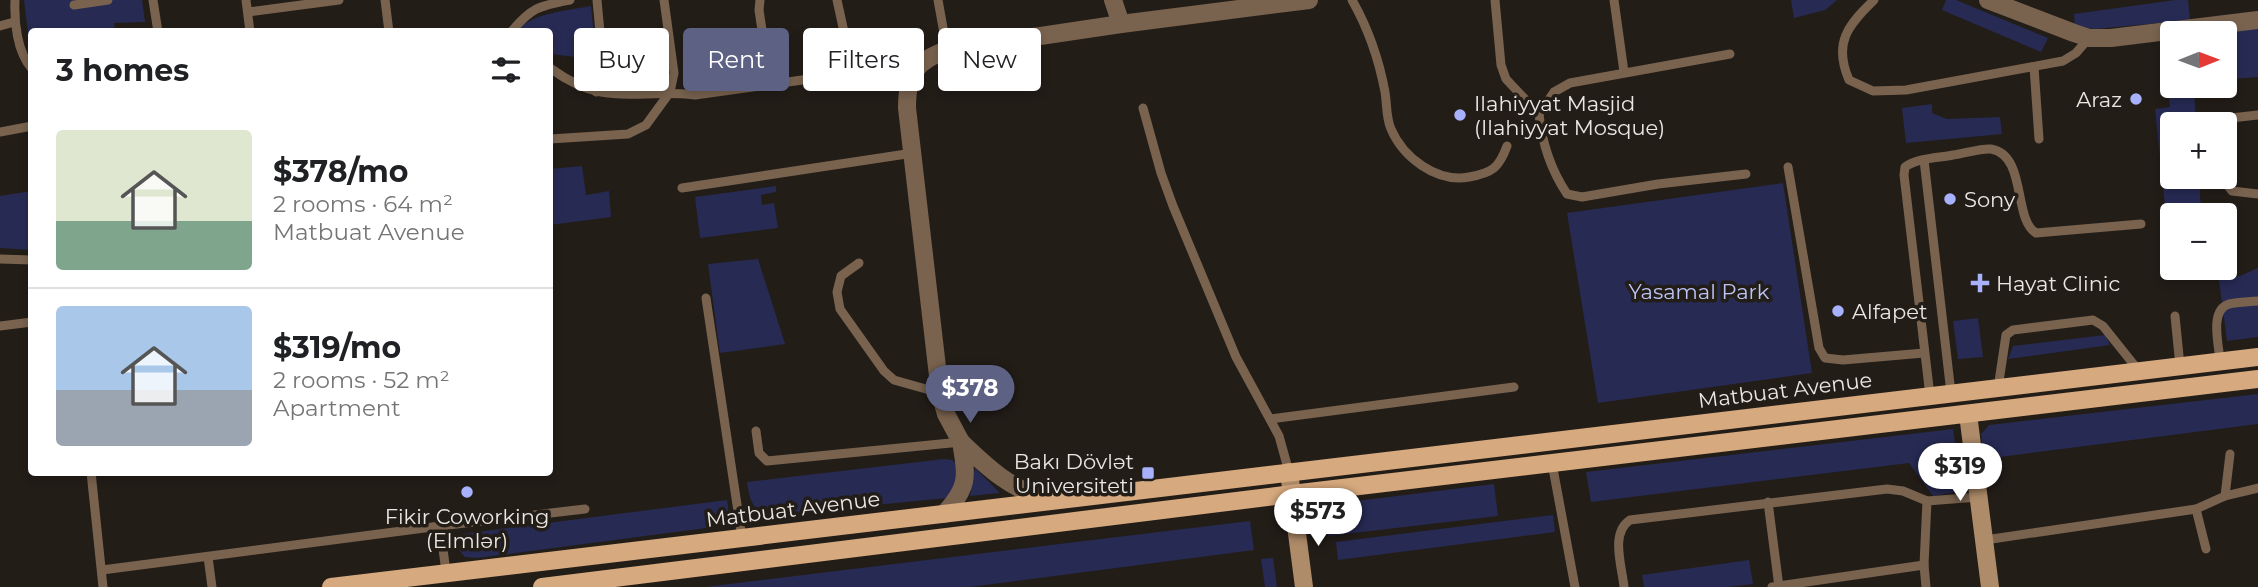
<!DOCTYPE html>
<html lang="en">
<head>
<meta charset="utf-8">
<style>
  body { margin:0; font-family:Montserrat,sans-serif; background:#f2f2f2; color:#202124; height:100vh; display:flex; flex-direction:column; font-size:26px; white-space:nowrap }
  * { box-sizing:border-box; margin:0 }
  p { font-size:23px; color:#757577 }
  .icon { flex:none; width:38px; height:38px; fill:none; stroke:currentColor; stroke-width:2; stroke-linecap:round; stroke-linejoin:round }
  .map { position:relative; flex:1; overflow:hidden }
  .panel { position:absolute; left:28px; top:28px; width:525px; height:448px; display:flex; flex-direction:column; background:#fff; border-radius:7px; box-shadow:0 4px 10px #0003 }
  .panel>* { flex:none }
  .top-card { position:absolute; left:574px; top:28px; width:665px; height:63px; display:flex; gap:14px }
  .needle { width:46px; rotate:89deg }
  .controls { position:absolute; left:2160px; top:21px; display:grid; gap:14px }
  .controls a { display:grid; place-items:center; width:77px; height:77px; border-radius:7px; background:#fff; box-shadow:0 4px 10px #0003; font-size:35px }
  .price { position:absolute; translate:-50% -60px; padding:0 16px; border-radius:24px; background:#fff; color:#222; font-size:23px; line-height:46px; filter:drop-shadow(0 2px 4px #0008) }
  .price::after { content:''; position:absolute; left:50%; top:42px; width:21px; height:16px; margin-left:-10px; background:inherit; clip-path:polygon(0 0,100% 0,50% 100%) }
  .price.on { background:#5d6285; color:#fff }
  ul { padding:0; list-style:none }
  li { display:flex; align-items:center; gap:21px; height:175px; padding:0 28px }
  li+li { border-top:2px solid #e0e0e0 }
  li span { display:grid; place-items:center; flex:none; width:196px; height:140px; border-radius:7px; color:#555 }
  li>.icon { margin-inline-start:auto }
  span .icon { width:84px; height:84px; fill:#fffc; stroke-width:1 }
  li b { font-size:30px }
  h2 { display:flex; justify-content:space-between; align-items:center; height:84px; padding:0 28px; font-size:30px }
  .tag { padding:0 24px; border-radius:7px; background:#fff; box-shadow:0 4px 10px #0003; font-size:24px; line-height:63px }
  .tag.on { background:#5d6285; color:#fff }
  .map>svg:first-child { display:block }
</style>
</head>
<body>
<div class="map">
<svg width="2258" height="587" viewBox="0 0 2258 587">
  <rect width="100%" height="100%" fill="#231d18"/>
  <g fill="#272a53">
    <path d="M24,0H142L145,22L114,23L115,31L32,32L31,57Z"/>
    <path d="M1791,0H1837L1825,10L1794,18Z"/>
    <path d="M1946,0H1956L2048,38L2041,52L1942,10Z"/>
    <path d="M2175,0H2188L2190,20L2095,29L2075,27L2074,14Z"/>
    <path d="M591,6L596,57L585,58L550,54V32H517C528,13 572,10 591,6Z"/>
    <path d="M2258,28V77L2231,79V89L2194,91L2196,124H2172V177H2199L2201,211L2166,216L2155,109L2170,107L2161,40L2172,39V86H2224V33H2218Z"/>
    <path d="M1932,104V113L1947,119L2000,117L2002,134L1906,143L1902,108Z"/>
    <path d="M582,166L586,195L609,191L611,217L550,225V169Z"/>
    <path d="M1783,183L1812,373L1598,403L1567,213Z"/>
    <path d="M776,186V192L761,195L762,205L774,203L778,228L700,238L695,197Z"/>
    <path d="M31,191V250L0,248V196Z"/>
    <path d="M758,259L785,344L720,353L708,264Z"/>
    <path d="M2258,268V337L2227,341L2219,280L2240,276Z"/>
    <path d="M1978,318L1983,357L1958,359L1953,321Z"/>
    <path d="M2105,335L2110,345L2008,359L2013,346Z"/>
    <path d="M2258,394V424L1984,459L1981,434L1989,425Z"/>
    <path d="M1953,429L1962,491L1933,496L1909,463L1591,502L1586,472Z"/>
    <path d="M944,459L952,460L958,465L955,489L947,498L763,516C751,506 749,496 747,482Z"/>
    <path d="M975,468L1000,493L970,496Z"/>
    <path d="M1494,484L1498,516L1328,536L1324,505Z"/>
    <path d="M727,500C729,512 730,518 721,526L477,558L465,557L457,548L454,535Z"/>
    <path d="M1553,515L1555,532L1338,560L1336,542Z"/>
    <path d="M1250,521L1254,550L970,587H705Z"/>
    <path d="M1273,558L1277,587H1265L1261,559Z"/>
    <path d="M1749,560L1753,584L1728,587H1644L1642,575Z"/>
  </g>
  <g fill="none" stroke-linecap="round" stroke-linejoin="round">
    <g stroke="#79634f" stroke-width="9">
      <path d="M15,0C14,22 17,52 32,69"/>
      <path d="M153,0L158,32"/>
      <path d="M246,0L250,32"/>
      <path d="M385,0L389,32"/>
      <path d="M760,0L759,10L770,84"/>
      <path d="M837,0L853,73"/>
      <path d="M938,0L947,50"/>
      <path d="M1352,0C1368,28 1379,60 1385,92C1387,104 1386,118 1391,129C1403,157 1436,183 1469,177C1492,173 1499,168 1507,146"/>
      <path d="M1495,0L1501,65L1506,79L1539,114"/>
      <path d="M1614,0L1624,72"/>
      <path d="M1874,0C1848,25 1833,43 1849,80L1873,91L1906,90L2063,61L2076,53L2089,38"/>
      <path d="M74,5L108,0"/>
      <path d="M248,12L339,0"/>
      <path d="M0,26L14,22"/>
      <path d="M511,32C532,7 539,6 570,0"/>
      <path d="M1730,54L1570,83L1554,92L1539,114C1542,143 1551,170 1567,194L1582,197L1658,184L1746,174"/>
      <path d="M2034,67L2039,139"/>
      <path d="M550,68C606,109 634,88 695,95L888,68L913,72"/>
      <path d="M596,92L603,65L597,0"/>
      <path d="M1143,108L1161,173L1173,206L1236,357L1279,436L1289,472"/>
      <path d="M2222,124L2231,118L2258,115"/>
      <path d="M0,132L32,126"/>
      <path d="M550,139L628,134L646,125L670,92L674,73L664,0"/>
      <path d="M1924,160L1951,393"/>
      <path d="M1788,167L1819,348L1825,358L1843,360L1924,353"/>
      <path d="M2223,177L2224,181L2232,191L2258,194"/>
      <path d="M682,188L913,153"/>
      <path d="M0,259L32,260"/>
      <path d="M859,263L841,276L837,292L840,309L884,371L894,380L940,393"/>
      <path d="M706,298L742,538"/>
      <path d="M2175,316L2180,366"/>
      <path d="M0,326L32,322"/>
      <path d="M2220,361C2219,345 2209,310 2229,304C2238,302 2249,302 2258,301"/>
      <path d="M1998,388L2006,335L2013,330L2093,320L2103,326L2139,371"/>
      <path d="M1930,396L1904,175L1905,167C1917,158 1938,158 1953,155C1964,154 1980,148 1991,149C2027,155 2013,220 2036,233L2141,224"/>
      <path d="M1270,419L1514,387"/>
      <path d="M756,431L759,453L767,461L961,442"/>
      <path d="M1552,463L1575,587"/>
      <path d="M91,472L103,587"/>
      <path d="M2225,496L2258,488"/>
      <path d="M1768,502L1779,587"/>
      <path d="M2196,509L2206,549"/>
      <path d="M440,526L585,509"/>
      <path d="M1985,540L2196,509L2225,496L2230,454"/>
      <path d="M208,557L212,587"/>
      <path d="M102,570L440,526L446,572"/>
      <path d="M1624,587C1622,566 1610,533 1630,520L1887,489L1903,491L1927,501L1978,497"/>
      <path d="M1772,587L1924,565"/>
      <path d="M1926,587L1924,565L1927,501"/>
    </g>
    <g stroke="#79634f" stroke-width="18">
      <path d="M1113,0L1121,24"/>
      <path d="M1988,0L2074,33L2089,38H2111L2258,20"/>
      <path d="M961,442L946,414L940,393L907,108C907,75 915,61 947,50L1121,24L1309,0"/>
      <path d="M944,514C969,487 967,477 961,442C991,471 1008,486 1047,501"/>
    </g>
    <g stroke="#ae8b69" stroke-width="18">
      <path d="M1968,414L1990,587"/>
      <path d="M1289,472L1304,587"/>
    </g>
    <g stroke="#d7a97e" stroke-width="18">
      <path d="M331,587L2258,357"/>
      <path d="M542,587L1292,494L2258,379"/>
    </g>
  </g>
  <g fill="#a7b1fc" stroke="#231d18" stroke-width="2.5">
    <circle cx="2136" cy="99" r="7"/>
    <circle cx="1460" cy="115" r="7"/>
    <circle cx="1950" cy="199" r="7"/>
    <path d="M1976.5 272.5h7v7h7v7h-7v7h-7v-7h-7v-7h7z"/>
    <circle cx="1838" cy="311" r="7"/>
    <rect x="1141" y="466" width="14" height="14" rx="3.5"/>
    <circle cx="467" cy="492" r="7"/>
  </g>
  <g text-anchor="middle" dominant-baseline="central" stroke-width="7" stroke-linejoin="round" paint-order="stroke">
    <g font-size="21" fill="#eae6e2" stroke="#231d18" text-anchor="start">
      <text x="2122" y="99" text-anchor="end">Araz</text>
      <text x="1474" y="103">Ilahiyyat Masjid<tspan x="1474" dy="24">(Ilahiyyat Mosque)</tspan></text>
      <text x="1964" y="199">Sony</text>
      <text x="1996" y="283">Hayat Clinic</text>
      <text x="1852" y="311">Alfapet</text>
      <text x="1134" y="461" text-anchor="end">Bakı Dövlət<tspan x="1134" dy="24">Universiteti</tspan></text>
      <text x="467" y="516" text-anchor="middle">Fikir Coworking<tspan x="467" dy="24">(Elmlər)</tspan></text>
    </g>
    <g font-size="21" fill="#bbc3f7" stroke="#231d18">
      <text x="1699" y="291">Yasamal Park</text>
    </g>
    <g font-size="21" fill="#eae6e2" stroke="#231d18">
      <text transform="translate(1785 390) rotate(-7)">Matbuat Avenue</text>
      <text transform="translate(793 509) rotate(-7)">Matbuat Avenue</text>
    </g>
  </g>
</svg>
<div class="controls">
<a><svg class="needle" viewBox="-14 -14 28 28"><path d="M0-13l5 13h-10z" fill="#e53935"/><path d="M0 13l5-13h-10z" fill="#757577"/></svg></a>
<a>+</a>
<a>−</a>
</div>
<b class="price on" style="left:970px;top:425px">$378</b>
<b class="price" style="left:1960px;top:503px">$319</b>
<b class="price" style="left:1318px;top:548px">$573</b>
<div class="top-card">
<a class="tag">Buy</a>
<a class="tag on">Rent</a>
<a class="tag">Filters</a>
<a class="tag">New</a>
</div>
<section class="panel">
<h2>3 homes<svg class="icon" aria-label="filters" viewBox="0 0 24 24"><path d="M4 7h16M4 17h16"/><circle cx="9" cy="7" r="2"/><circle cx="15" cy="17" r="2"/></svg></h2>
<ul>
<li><span style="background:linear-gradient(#dfe7d0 65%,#7fa58c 0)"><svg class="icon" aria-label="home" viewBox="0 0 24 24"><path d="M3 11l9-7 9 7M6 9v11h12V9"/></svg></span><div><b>$378/mo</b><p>2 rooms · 64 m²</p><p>Matbuat Avenue</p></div></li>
<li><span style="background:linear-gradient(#a9c7e8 60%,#9aa5b1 0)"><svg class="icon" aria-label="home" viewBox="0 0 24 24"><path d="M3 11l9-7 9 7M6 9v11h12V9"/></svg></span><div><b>$319/mo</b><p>2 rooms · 52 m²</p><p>Apartment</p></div></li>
</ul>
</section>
</div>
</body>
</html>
